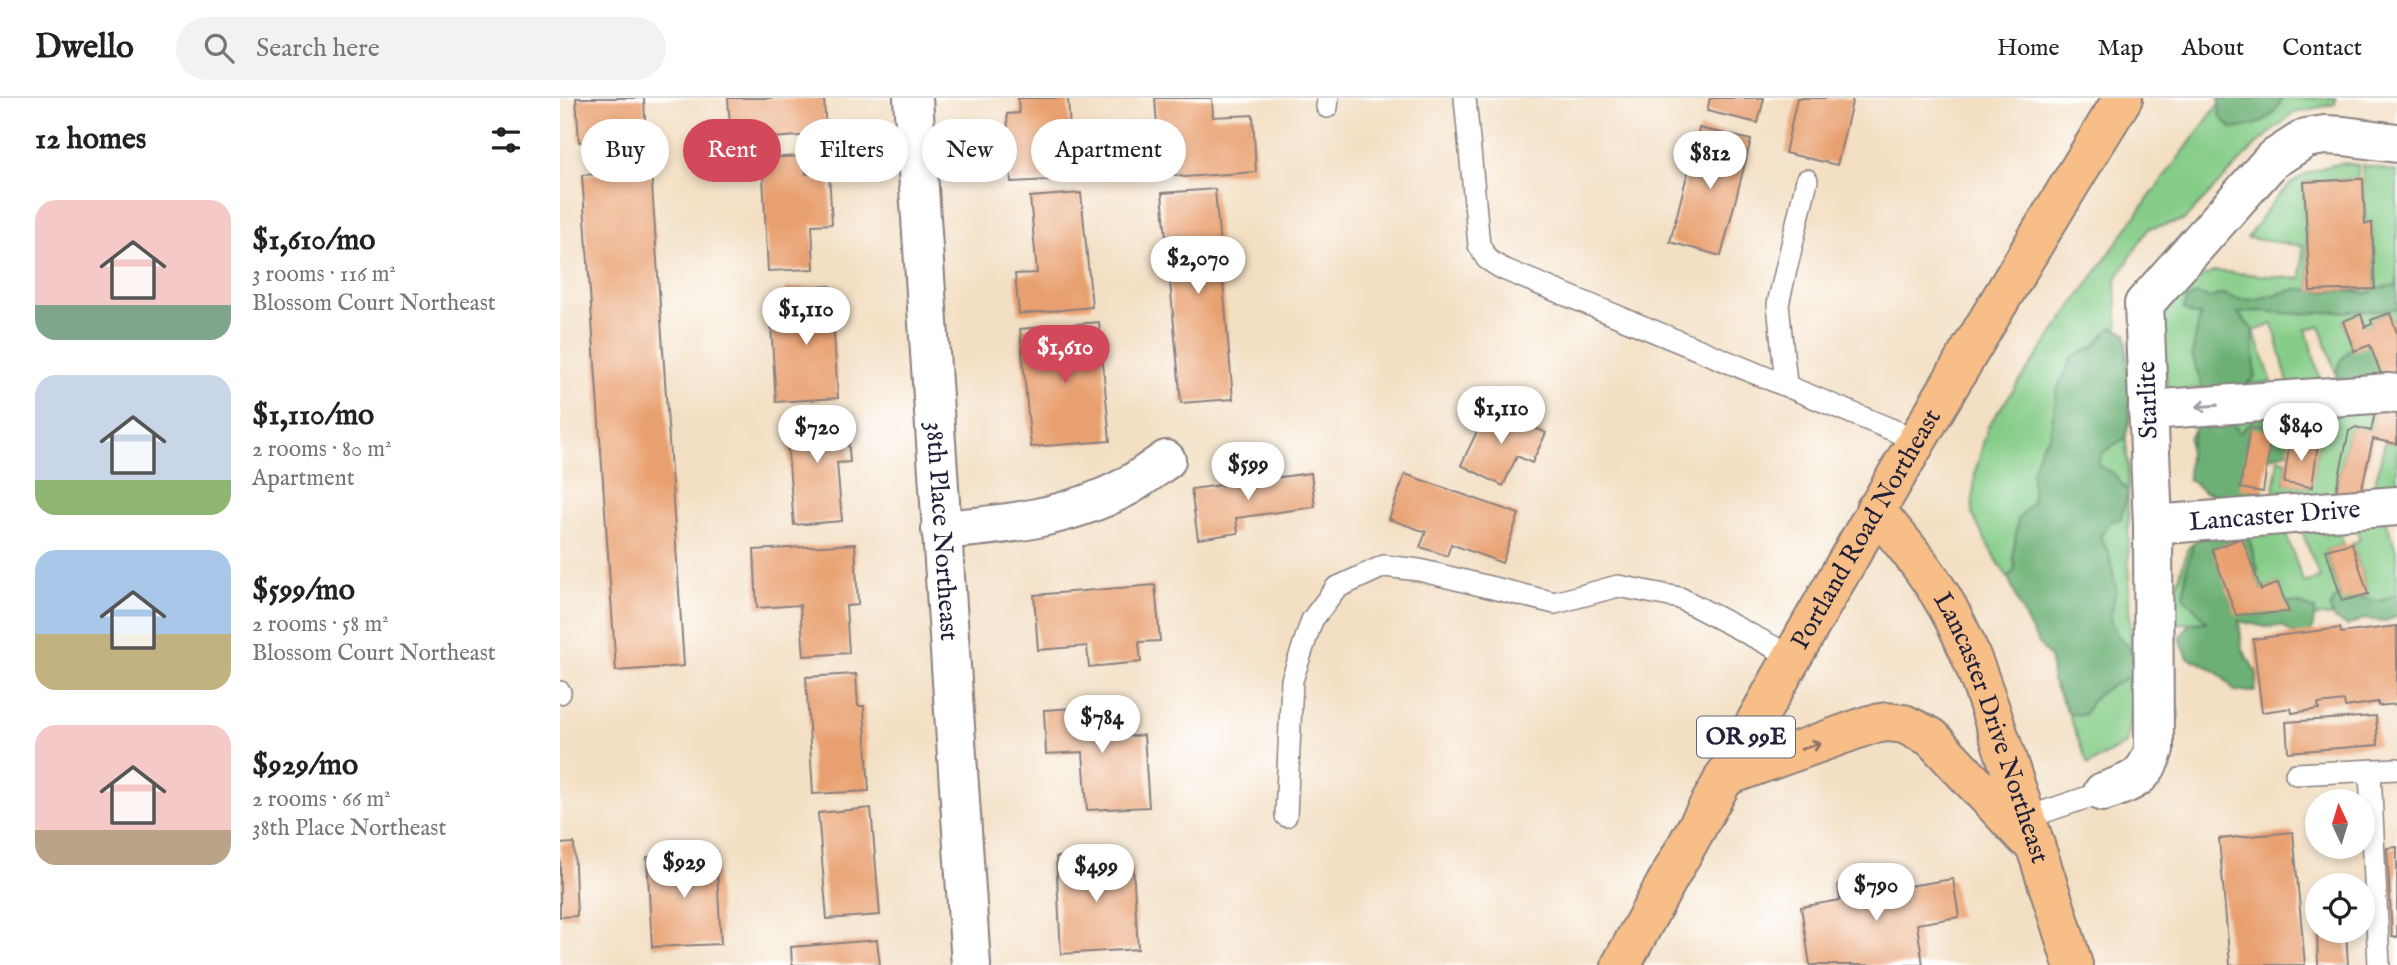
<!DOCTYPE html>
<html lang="en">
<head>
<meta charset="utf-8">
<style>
  body { margin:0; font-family:"IM FELL English",serif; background:#f2f2f2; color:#222; height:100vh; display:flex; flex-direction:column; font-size:26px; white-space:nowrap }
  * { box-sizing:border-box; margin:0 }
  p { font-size:23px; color:#767676 }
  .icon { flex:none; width:38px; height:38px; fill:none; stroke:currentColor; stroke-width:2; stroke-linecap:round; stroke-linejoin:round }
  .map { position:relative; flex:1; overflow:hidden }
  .panel { display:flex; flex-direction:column; background:#fff; width:560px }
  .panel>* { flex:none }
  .top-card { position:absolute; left:21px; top:21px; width:665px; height:63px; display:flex; gap:14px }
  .needle { width:46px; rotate:356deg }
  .tools { position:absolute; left:1745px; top:691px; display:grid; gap:14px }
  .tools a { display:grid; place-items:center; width:70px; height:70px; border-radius:50%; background:#fff; box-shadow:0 4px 10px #0003; font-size:35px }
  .price { position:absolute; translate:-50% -60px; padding:0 16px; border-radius:24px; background:#fff; color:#222; font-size:23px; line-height:46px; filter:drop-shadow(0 2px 4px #0008) }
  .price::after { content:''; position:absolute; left:50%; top:42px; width:21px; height:16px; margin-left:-10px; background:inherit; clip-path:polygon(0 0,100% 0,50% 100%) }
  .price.selected { background:#d1495b; color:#fff }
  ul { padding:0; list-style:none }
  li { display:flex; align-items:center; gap:21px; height:175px; padding:0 35px }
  li span { display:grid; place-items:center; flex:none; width:196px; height:140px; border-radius:21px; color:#555 }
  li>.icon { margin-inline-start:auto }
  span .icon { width:84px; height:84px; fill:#fffc; stroke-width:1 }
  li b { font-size:30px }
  h2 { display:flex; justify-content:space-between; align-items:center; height:84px; padding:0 35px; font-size:30px }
  .chip { padding:0 24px; border-radius:32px; background:#fff; box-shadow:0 4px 10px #0003; font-size:24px; line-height:63px }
  .chip.selected { background:#d1495b; color:#fff }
  header { display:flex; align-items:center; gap:42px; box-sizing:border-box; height:98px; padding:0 35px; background:#fff; border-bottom:2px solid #e0e0e0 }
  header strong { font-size:33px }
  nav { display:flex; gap:38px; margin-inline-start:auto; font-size:24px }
  .search { width:490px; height:63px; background:#f2f2f2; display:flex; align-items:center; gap:18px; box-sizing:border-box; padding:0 24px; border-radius:38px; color:#767676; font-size:26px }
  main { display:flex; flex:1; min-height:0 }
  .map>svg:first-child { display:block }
</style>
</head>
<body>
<header>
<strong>Dwello</strong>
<div class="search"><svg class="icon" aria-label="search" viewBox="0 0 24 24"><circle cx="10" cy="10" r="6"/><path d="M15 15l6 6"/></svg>Search here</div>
<nav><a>Home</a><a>Map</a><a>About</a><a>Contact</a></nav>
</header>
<main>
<section class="panel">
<h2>12 homes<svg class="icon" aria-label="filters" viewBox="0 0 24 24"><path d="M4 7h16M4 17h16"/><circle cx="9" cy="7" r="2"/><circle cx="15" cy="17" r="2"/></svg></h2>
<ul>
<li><span style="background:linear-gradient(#f6c9c9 75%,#7fa58c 0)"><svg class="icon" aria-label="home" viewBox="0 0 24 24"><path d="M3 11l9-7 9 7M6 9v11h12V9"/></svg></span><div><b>$1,610/mo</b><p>3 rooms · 116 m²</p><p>Blossom Court Northeast</p></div></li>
<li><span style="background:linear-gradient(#c9d6e8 75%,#8fb573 0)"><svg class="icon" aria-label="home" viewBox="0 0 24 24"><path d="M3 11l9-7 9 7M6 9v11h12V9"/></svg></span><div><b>$1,110/mo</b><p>2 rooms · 80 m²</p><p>Apartment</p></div></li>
<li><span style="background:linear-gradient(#a9c7e8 60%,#c2b280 0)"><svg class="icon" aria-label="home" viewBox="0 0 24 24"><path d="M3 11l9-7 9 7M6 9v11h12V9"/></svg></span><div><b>$599/mo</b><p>2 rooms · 58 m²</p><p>Blossom Court Northeast</p></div></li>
<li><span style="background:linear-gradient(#f6c9c9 75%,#b9a48a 0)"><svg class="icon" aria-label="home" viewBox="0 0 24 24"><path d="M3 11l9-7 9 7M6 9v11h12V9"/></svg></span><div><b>$929/mo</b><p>2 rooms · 66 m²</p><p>38th Place Northeast</p></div></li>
</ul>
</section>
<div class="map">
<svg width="1837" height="867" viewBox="0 0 1837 867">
  <rect width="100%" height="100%" fill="#fff"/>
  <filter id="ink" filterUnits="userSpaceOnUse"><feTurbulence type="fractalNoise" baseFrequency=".0143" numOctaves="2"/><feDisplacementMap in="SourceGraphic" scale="14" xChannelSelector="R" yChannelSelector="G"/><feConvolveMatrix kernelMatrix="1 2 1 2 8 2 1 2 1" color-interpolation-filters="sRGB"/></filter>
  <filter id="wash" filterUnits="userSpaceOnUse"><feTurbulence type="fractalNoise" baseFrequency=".00686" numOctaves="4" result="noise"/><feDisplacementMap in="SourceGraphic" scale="28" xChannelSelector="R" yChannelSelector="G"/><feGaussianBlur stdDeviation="1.57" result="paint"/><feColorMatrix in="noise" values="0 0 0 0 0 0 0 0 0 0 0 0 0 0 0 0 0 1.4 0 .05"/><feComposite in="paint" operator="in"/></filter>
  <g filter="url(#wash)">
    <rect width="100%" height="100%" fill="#f3dfc3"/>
    <g fill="#85cc87" stroke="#547761" stroke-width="2">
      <path d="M1663,0H1776L1775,6L1734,15L1697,46L1624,122L1588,131L1556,182L1558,248L1568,368L1569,506L1575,605L1566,646L1528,667L1500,593L1487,543L1430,451L1412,416L1415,375L1428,328L1585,105Z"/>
      <path d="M1782,65L1798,67V81L1744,84L1750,193L1815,191L1812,126H1805L1802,67L1837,74V235L1829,215L1811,222L1812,226L1805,229L1801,217L1783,223L1794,253L1780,287L1760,228L1746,231L1762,288L1729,289L1713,226L1694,233L1712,284L1608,293L1601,236L1603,205L1626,187L1655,173L1741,181L1743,148L1687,140C1717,98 1728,75 1782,65Z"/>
      <path d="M1817,306L1811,333L1796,329L1789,333L1775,397L1713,404L1718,360L1727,363L1724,385L1751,389L1758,345L1712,339L1681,390L1703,394L1704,405H1672L1645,394L1629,366V339L1643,322Z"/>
      <path d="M1825,344L1837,346V399L1812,397Z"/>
      <path d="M1825,419L1837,455V514L1613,526L1616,490L1628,450L1646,435L1676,517L1728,513L1718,485L1701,492L1682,440L1722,425L1744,485L1760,480L1740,428L1776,422L1784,447L1766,452L1781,503L1808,496L1792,445L1800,442L1793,421Z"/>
    </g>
    <g fill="#6cb074" stroke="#476958" stroke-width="2">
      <path d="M1659,0H1722C1714,23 1695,29 1672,31L1660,18Z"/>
      <path d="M1829,188H1837V211L1734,216L1699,213L1678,215L1693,232L1695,278L1682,292L1672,324L1680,335L1690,325L1701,304L1741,310C1743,315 1746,322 1746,327C1745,347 1725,357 1708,359L1695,349L1694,392L1684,406L1664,398L1645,394L1628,381L1629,351L1645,298L1632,257L1640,217H1633L1623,211L1627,201L1637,196L1649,200L1663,196C1688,209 1711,196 1737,191C1743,190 1747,192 1753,193C1772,195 1789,190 1808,196L1815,191Z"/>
      <path d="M1551,229L1566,235L1570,322L1565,340L1542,355L1538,367L1553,375L1568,394L1561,421L1550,424L1540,439L1549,455L1556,491L1550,522L1558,538L1572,554L1573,576C1548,592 1539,587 1524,617L1508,615L1492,582L1491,561C1470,537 1460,509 1448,479L1455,472L1453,458L1458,421L1472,404V374L1480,350L1490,337L1497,292L1512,260L1535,248Z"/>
      <path d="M1837,234V288L1799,292L1776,277L1780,263L1797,243Z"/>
      <path d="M1649,430L1688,437L1698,472L1694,490L1725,505H1738L1755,512L1752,533L1742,540L1721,528L1706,529L1679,523L1682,550L1697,576L1695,594L1675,593C1661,576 1649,567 1628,560L1619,539L1631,525L1647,524L1624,499L1626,474L1633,446Z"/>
      <path d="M1789,495C1800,498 1809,504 1820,503C1826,502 1831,497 1837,496V519L1825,523L1803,521L1787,528L1774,521L1770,510L1776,500Z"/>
    </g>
    <g id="blocks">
      <g fill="#e9a070">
        <path d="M16,0H84L86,40L19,44Z"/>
        <path d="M168,0H264L266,36L171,43Z"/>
        <path d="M458,0H508L513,81L451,84L447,16L459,15Z"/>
        <path d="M595,0H652L653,19L693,17L696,74L624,79L600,73Z"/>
        <path d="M1150,0H1204L1198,25L1147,13Z"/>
        <path d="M1237,0H1293L1277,67L1225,55Z"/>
        <path d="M1139,30L1191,42L1161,158L1110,144Z"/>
        <path d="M245,58L246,76L269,75L272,126L252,127L254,171L208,173L202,60Z"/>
        <path d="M91,72L124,568L56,573L22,77Z"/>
        <path d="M1798,81H1803L1805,126L1812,125L1815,191L1750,193L1744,84Z"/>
        <path d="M655,91L673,301L621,305L602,95Z"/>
        <path d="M521,95L532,209L459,216L455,176L477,175L470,99Z"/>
        <path d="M271,188L278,300L216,304L211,226L227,225L225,190Z"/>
        <path d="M1830,215L1837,235V285L1826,289L1810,247L1794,253L1783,223L1801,216L1805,229L1812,226L1811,222Z"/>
        <path d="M539,224L550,343L471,349L460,231Z"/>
        <path d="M1817,305L1837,310V346L1813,341L1799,402L1775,397L1789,333L1796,329L1811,333Z"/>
        <path d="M929,308L986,335L972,365L957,358L943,388L901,367Z"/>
        <path d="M286,313L290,364L277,365L282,423L234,427L225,318Z"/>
        <path d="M1690,330L1712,333L1703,394L1680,390Z"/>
        <path d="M1730,341L1758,345L1752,389L1724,385Z"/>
        <path d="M751,375L755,409L676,420L678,435L638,441L631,391Z"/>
        <path d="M845,376L959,416L942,465L891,446L887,458L860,449L866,434L829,421Z"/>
        <path d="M1682,440L1701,492L1718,485L1729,514L1676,517L1652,451Z"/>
        <path d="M1792,445L1808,496L1782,503L1766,452Z"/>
        <path d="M295,446L298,507L286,508L289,555L244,558L240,507L197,510L194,452Z"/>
        <path d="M595,487L600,543L579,544L581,564L529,569L527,548L478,552L474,497Z"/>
        <path d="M1837,528V606L1818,608V604L1785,609L1784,603L1758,606L1759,611L1732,615L1731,610L1702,614L1693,541L1780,530L1781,535Z"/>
        <path d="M296,576L298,608H304L309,693L253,696L246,579Z"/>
        <path d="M562,607L564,639L584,637L589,709L527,712L523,654L486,656L484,612Z"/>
        <path d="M1816,618L1818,647L1728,654L1726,624Z"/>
        <path d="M311,710L320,817L267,821L258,715Z"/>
        <path d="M1733,734L1745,867H1670L1659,741Z"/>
        <path d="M14,745L17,818L0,819V746Z"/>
        <path d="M1837,749V839H1832L1827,750Z"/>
        <path d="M156,755L161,846L92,849L87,759Z"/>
        <path d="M557,755L558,769L573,768L578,851L501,856L496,759Z"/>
        <path d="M1308,780L1310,794L1393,781L1399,819L1357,826L1363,867H1250L1241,809L1280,802L1278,786Z"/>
        <path d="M1757,833H1786L1788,867H1758Z"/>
        <path d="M317,842L320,867H232L231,849Z"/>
      </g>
    </g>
  </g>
  <g filter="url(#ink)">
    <use href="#blocks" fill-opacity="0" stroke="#8a807f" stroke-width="2"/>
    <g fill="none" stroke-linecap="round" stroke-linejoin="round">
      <defs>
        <g id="service">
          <path d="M905,0L919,147L927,161L941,170L1357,342"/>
          <path d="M767,9L768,0"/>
          <path d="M1226,286L1218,206L1247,82"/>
          <path d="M0,594V595"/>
          <path d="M1810,673L1819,867"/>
          <path d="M1736,676L1837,671"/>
          <path d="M726,718L732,582L752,522L776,490L824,468L859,472L995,505L1058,488L1120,500L1231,558"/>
          <path d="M1466,720L1543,694"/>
        </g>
        <g id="minor">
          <path id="s1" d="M353,0L411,867"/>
          <path d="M1588,312L1828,295L1837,296"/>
          <path id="s2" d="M1593,427L1837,408"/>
          <path d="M381,432C445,427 508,420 566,389C580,381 593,371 606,362"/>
          <path d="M1543,694C1572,684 1585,681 1594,651L1593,427L1584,206L1712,62L1746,40L1765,37L1784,38L1837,45"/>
        </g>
        <g id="primary">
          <path id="s3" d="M1315,412C1342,443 1368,474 1388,510C1414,556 1429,609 1446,659C1469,728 1492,797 1513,867"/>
          <path d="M1164,679L1309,627L1327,624L1344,626L1371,639L1466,740"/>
          <path id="s4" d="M1061,867C1221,574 1387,284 1563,0"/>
        </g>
      </defs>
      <use href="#service" stroke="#8a807f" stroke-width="24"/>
      <use href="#minor" stroke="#8a807f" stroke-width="42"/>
      <use href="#primary" stroke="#8a807f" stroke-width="42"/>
      <use href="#service" stroke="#fff" stroke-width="21"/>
      <use href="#minor" stroke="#fff" stroke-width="38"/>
      <use href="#primary" stroke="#f7be88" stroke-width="38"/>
    </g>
    <defs><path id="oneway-shaft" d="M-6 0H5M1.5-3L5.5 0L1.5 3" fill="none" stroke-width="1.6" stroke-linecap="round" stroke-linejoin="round" transform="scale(1.75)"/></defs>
    <use stroke="#9c9ca7" href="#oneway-shaft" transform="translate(1647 308) rotate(176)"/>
    <use stroke="#8c7062" href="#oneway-shaft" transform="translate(1251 648) rotate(-19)"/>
  </g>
  <g text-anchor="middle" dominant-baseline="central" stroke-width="6" stroke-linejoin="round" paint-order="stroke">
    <rect fill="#fff" stroke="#646476" stroke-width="2" x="1137" y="618.5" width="98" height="41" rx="5"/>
    <g font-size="24" font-weight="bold" fill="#22223b">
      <text x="1186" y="639">OR 99E</text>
    </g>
    <g font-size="26" fill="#22223b" stroke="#fff">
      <text transform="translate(1588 302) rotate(-92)">Starlite</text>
      <text stroke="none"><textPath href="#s2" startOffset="122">Lancaster Drive</textPath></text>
      <text stroke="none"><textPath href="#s4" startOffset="500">Portland Road Northeast</textPath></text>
      <text stroke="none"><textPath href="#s1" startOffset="434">38th Place Northeast</textPath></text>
      <text stroke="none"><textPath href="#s3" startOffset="250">Lancaster Drive Northeast</textPath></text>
    </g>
  </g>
</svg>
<div class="tools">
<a><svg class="needle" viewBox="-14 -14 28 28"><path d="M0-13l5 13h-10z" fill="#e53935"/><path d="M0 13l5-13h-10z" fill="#767676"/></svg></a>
<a><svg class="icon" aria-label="locate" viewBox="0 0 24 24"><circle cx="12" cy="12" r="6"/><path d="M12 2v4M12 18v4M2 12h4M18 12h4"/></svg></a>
</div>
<b class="price" style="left:1150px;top:93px">$812</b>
<b class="price" style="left:638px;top:198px">$2,070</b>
<b class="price" style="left:246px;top:249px">$1,110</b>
<b class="price selected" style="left:505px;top:287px">$1,610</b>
<b class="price" style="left:941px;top:348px">$1,110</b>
<b class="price" style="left:1741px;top:365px">$840</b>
<b class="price" style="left:257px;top:367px">$720</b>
<b class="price" style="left:688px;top:404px">$599</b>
<b class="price" style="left:542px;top:657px">$784</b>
<b class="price" style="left:124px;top:802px">$929</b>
<b class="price" style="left:536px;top:806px">$499</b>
<b class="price" style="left:1316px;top:825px">$790</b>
<div class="top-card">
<a class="chip">Buy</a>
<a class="chip selected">Rent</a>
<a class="chip">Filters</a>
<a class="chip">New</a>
<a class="chip">Apartment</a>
</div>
</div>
</main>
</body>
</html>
